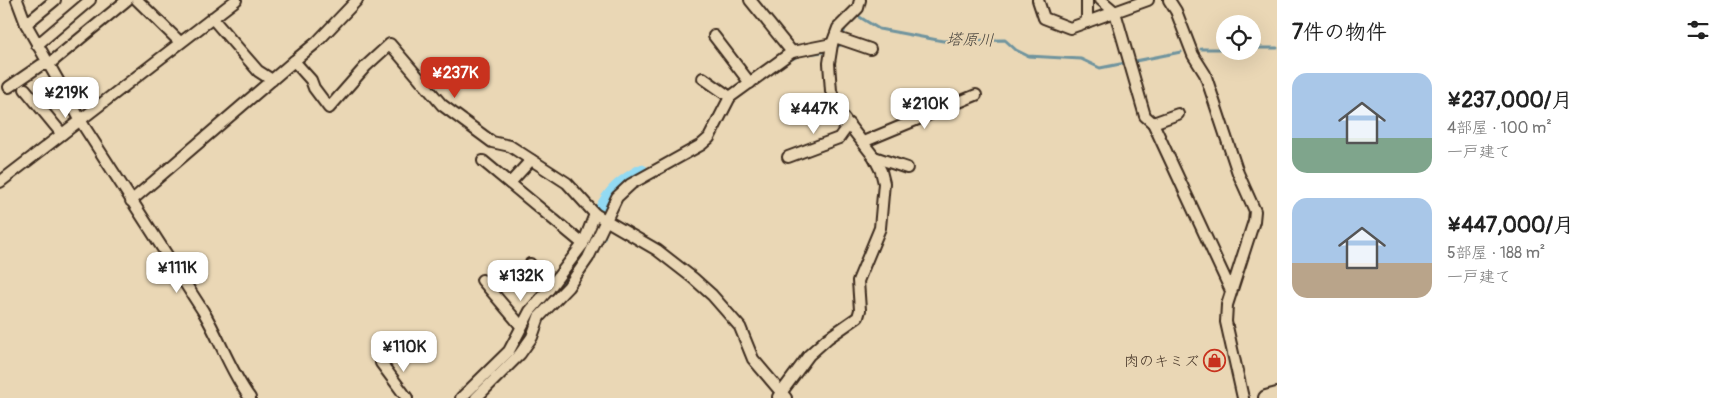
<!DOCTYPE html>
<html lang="ja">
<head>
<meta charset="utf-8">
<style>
  body { margin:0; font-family:Pangolin,"Klee One",sans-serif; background:#f2f2f2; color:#222; height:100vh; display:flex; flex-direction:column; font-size:19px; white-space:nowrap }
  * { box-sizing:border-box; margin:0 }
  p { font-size:16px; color:#767676 }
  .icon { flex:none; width:28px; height:28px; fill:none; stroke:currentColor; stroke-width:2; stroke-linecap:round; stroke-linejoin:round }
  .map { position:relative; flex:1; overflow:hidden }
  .sheet { display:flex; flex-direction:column; background:#fff; width:450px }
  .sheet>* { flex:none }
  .tools { position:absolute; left:1216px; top:15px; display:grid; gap:10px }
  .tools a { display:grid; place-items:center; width:45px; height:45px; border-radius:50%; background:#fff; box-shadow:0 5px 20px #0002; font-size:25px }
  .price { position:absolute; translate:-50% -42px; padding:0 11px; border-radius:10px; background:#fff; color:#222; font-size:16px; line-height:32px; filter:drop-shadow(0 1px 2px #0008) }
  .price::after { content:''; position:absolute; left:50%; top:30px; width:15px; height:11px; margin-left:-8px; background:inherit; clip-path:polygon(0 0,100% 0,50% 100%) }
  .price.selected { background:#c8321e; color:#fff }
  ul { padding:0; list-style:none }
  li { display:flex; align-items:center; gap:15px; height:125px; padding:0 15px }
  li span { display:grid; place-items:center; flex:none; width:140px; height:100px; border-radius:15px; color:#555 }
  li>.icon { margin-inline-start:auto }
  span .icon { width:60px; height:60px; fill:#fffc; stroke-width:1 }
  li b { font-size:21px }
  h2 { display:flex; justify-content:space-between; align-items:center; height:60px; padding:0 15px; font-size:21px }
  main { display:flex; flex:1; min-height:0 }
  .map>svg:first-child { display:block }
</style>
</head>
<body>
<main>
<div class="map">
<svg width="1277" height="398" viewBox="0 0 1277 398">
  <rect width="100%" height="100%" fill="#ead7b5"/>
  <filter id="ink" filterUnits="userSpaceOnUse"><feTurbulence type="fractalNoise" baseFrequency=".02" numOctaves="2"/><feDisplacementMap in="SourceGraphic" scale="10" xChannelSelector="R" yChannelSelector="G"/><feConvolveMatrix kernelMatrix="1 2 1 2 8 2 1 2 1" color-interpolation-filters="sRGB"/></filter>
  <g filter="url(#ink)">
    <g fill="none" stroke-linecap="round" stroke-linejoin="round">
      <g stroke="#6f949e" stroke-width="3">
        <path d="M833,48L840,45L845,28L858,16L879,29L943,41L1005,40L1016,50L1028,56L1081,59L1100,68L1181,52"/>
        <path d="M1252,48H1277"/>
        <path d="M1201,49H1225"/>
        <path d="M741,95L788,61L800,55L823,52"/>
      </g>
      <g stroke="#92daf3" stroke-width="19">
        <path d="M603,212C612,193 623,184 641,174"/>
        <path d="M529,330L535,317L573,271L597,234"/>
        <path d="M469,398L522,343"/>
      </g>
      <defs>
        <g id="minor">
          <path d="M17,0L26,24L85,128L203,311C220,339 230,371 250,398"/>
          <path d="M137,0L180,42"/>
          <path d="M750,0L792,52"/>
          <path d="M1038,0L1044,18L1070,28L1148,0"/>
          <path d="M1101,0L1115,12L1145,116L1153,123L1178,114"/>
          <path d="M1169,0L1176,11L1193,55L1205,74L1238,173L1255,211L1254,221L1227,305L1226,322L1243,398"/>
          <path d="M212,18L258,71L272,80"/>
          <path d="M1087,22V0"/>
          <path d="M26,24L55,0"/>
          <path d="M714,36L750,83"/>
          <path d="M835,37L870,49"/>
          <path d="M37,45L90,0"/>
          <path d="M294,61L317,42L357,0"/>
          <path d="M703,78L730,97"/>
          <path d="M9,87L41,65H48L127,0"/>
          <path d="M25,89L62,134"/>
          <path d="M1153,123L1231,291"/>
          <path d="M863,142L976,95"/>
          <path d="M788,157L839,138L849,124"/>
          <path d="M874,157L907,168"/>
          <path d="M483,161L583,244"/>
          <path d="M0,182L236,0"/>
          <path d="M510,183L531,160"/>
          <path d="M131,201L294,61L311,80L314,88L329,108L366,66L390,44L442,105L492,142L510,146L567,183L595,214L657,250L693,278L712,295L740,327L753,359L786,398"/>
          <path d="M530,264L549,289"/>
          <path d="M482,280L521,326"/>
          <path d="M381,363L407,398"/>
          <path d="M778,397L809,355L828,338L858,317L860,310L858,281L880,228L884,183L881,171L874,157L842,116L836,104L831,91L829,63L832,44L838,28L858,8L860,0"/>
          <path d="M461,398L509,351L530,311L549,289L583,244L595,214"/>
          <path d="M476,398L520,354L532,337L539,317L568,287L588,258L617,197L631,184L701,145L709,138L730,97L792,52L832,44"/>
        </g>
        <path id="secondary" d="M1266,398L1277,395"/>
      </defs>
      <use href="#minor" stroke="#3b2a1e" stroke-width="14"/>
      <use href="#secondary" stroke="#3b2a1e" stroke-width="18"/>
      <use href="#minor" stroke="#ead7b5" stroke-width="10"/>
      <use href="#secondary" stroke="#ead7b5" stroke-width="14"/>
    </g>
  </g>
  <defs>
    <symbol id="shop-ring" viewBox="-11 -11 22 22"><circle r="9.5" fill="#ead7b5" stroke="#c8321e" stroke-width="1.5"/><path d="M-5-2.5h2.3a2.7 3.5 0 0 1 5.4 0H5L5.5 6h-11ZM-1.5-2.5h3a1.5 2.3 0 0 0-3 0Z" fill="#c8321e"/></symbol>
  </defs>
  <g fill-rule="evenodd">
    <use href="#shop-ring" x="1202" y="348" width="25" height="25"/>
  </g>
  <g text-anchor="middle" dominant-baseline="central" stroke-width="4" stroke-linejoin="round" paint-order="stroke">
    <g font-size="15" fill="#3b2a1e" stroke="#ead7b5" text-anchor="end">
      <text x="1199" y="361">肉のキミズ</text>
    </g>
    <g font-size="16" font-style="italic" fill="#48443e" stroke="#ead7b5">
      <text transform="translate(970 40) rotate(1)">塔原川</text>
    </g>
  </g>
</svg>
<div class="tools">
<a><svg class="icon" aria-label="locate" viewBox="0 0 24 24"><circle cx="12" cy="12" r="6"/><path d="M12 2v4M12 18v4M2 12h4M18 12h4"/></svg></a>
</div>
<b class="price selected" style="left:455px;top:99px">¥237K</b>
<b class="price" style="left:66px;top:119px">¥219K</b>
<b class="price" style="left:925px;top:130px">¥210K</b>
<b class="price" style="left:814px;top:135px">¥447K</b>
<b class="price" style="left:177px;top:294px">¥111K</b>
<b class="price" style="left:521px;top:302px">¥132K</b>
<b class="price" style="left:404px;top:373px">¥110K</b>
</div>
<section class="sheet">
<h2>7件の物件<svg class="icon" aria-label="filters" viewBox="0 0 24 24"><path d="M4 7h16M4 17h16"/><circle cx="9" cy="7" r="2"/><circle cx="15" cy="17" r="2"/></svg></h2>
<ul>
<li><span style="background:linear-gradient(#a9c7e8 65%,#7fa58c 0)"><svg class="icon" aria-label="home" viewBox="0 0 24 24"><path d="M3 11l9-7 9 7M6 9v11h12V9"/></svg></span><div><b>¥237,000/月</b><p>4部屋 · 100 m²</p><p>一戸建て</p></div></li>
<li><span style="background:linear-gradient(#a9c7e8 65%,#b9a48a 0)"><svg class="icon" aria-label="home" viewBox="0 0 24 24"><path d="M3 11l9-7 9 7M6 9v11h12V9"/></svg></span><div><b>¥447,000/月</b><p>5部屋 · 188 m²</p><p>一戸建て</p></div></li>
</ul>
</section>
</main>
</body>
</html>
